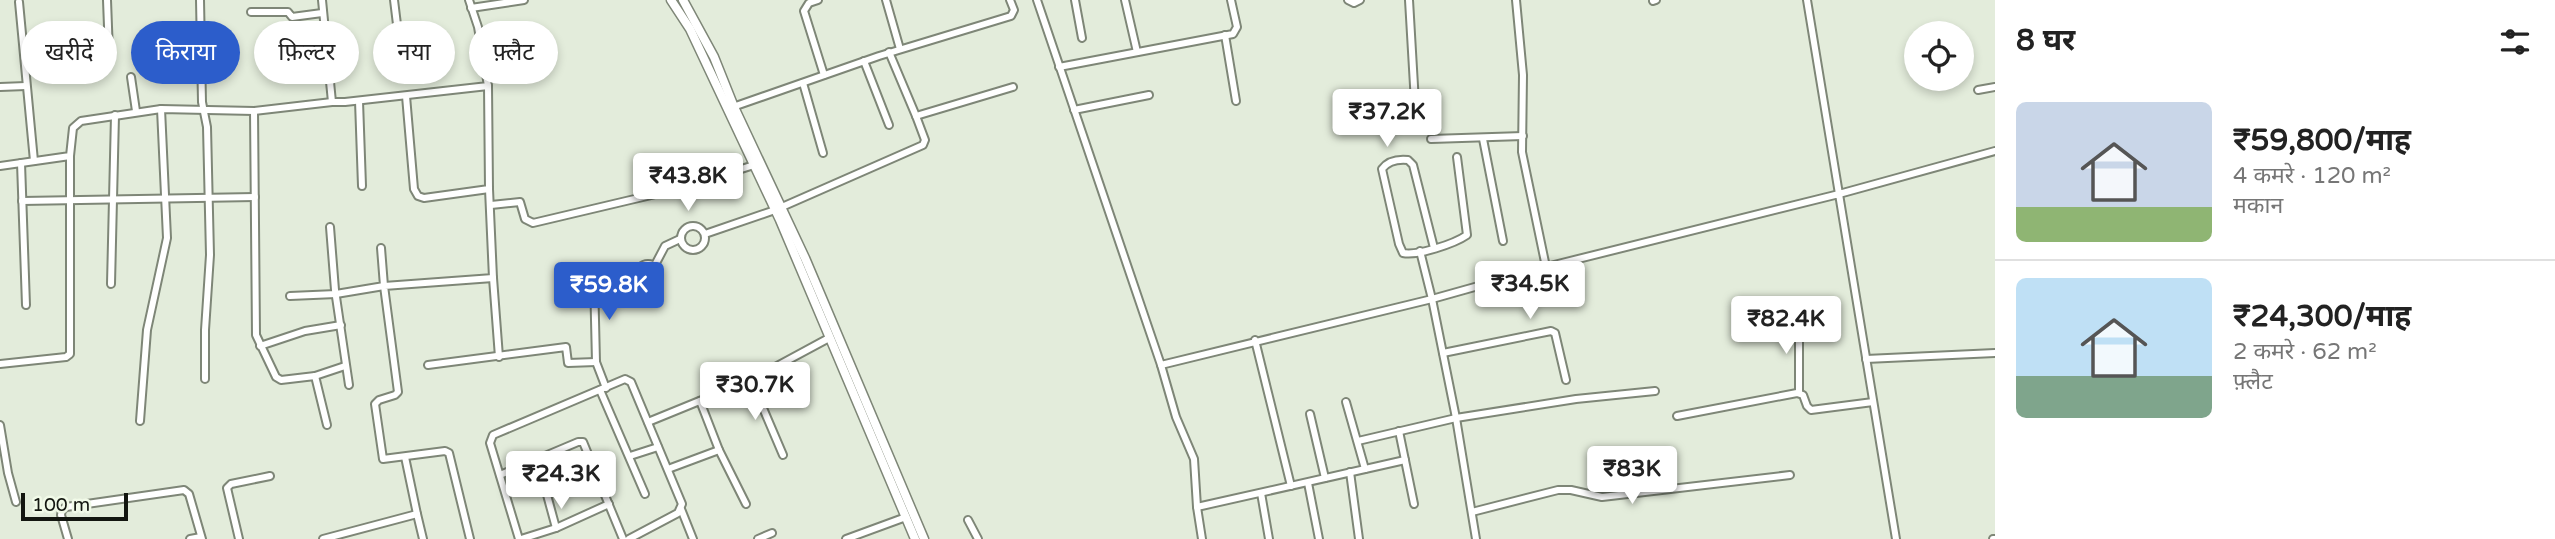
<!DOCTYPE html>
<html lang="hi">
<head>
<meta charset="utf-8">
<style>
  body { margin:0; font-family:"Varela Round","Noto Sans Devanagari",sans-serif; background:#f6f6f6; color:#222; height:100vh; display:flex; flex-direction:column; font-size:26px; white-space:nowrap }
  * { box-sizing:border-box; margin:0 }
  p { font-size:23px; color:#767676 }
  .icon { flex:none; width:38px; height:38px; fill:none; stroke:currentColor; stroke-width:2; stroke-linecap:round; stroke-linejoin:round }
  .map { position:relative; flex:1; overflow:hidden }
  .details { display:flex; flex-direction:column; background:#fff; width:560px }
  .details>* { flex:none }
  .guide { position:absolute; left:21px; top:21px; width:665px; height:63px; display:flex; gap:14px }
  .buttons { position:absolute; left:1904px; top:21px; display:grid; gap:14px }
  .buttons a { display:grid; place-items:center; width:70px; height:70px; border-radius:50%; background:#fff; box-shadow:0 4px 10px #0003; font-size:35px }
  .scale { position:absolute; left:21px; bottom:18px; width:107px; box-sizing:border-box; padding-left:7px; border:4px solid #131610; border-top:0; font-size:19px; line-height:24px; white-space:nowrap; color:#131610; -webkit-text-stroke:5px #f1fae8; paint-order:stroke }
  .price { position:absolute; translate:-50% -60px; padding:0 16px; border-radius:7px; background:#fff; color:#222; font-size:23px; line-height:46px; filter:drop-shadow(0 2px 4px #0008) }
  .price::after { content:''; position:absolute; left:50%; top:42px; width:21px; height:16px; margin-left:-10px; background:inherit; clip-path:polygon(0 0,100% 0,50% 100%) }
  .price.on { background:#2c5dcb; color:#fff }
  ul { padding:0; list-style:none }
  li { display:flex; align-items:center; gap:21px; height:175px; padding:0 21px }
  li+li { border-top:2px solid #e0e0e0 }
  li span { display:grid; place-items:center; flex:none; width:196px; height:140px; border-radius:10px; color:#555 }
  li>.icon { margin-inline-start:auto }
  span .icon { width:84px; height:84px; fill:#fffc; stroke-width:1 }
  li b { font-size:30px }
  h2 { display:flex; justify-content:space-between; align-items:center; height:84px; padding:0 21px; font-size:30px }
  .chip { padding:0 24px; border-radius:32px; background:#fff; box-shadow:0 4px 10px #0003; font-size:24px; line-height:63px }
  .chip.on { background:#2c5dcb; color:#fff }
  main { display:flex; flex:1; min-height:0 }
  .map>svg:first-child { display:block }
</style>
</head>
<body>
<main>
<div class="map">
<svg width="1995" height="539" viewBox="0 0 1995 539">
  <rect width="100%" height="100%" fill="#e3ecdb"/>
  <g fill="none" stroke-linecap="round" stroke-linejoin="round">
    <defs>
      <g id="minor">
        <path d="M107,0L109,53"/>
        <path d="M200,0L202,102L207,127L210,255L205,330V379"/>
        <path d="M322,0L332,102H345L488,86L478,27L469,0"/>
        <path d="M394,0L400,49"/>
        <path d="M818,0L809,3L804,11L824,75"/>
        <path d="M886,0L900,49"/>
        <path d="M1037,0L1161,365L1432,299L1420,251"/>
        <path d="M1075,0L1082,38"/>
        <path d="M1125,0L1137,52"/>
        <path d="M1348,0L1354,3L1360,0"/>
        <path d="M1409,0L1415,103"/>
        <path d="M1516,0L1523,75L1522,152L1546,267"/>
        <path d="M1807,0L1839,194L1995,151"/>
        <path d="M1653,1L1656,0"/>
        <path d="M19,2L34,161"/>
        <path d="M471,8L524,0"/>
        <path d="M251,12H288L292,17L322,13"/>
        <path d="M1225,35L1236,101"/>
        <path d="M889,52L916,116L1013,87"/>
        <path d="M864,61L889,125"/>
        <path d="M1059,67L1233,34L1237,27L1231,0"/>
        <path d="M131,77L136,111"/>
        <path d="M803,83L823,153"/>
        <path d="M0,87L26,86"/>
        <path d="M1978,90L1995,87"/>
        <path d="M406,96L414,189L418,196L424,198L489,189L488,86"/>
        <path d="M359,101L362,186"/>
        <path d="M730,108L879,56L1011,16L1014,10L1010,0"/>
        <path d="M1074,110L1149,95"/>
        <path d="M254,111L256,335L276,377L281,380L315,376L345,366"/>
        <path d="M1431,139L1523,136"/>
        <path d="M1483,139L1503,241"/>
        <path d="M21,163L26,305"/>
        <path d="M0,166L70,156L73,128L81,121L161,109L254,111L332,102"/>
        <path d="M22,201L255,197"/>
        <path d="M491,205L520,202L525,219L533,223L681,188L754,165"/>
        <circle cx="693" cy="238" r="12"/>
        <path d="M330,227L335,290L349,385"/>
        <path d="M705,234L775,210L923,145L925,140L916,116"/>
        <path d="M1434,248L1413,165L1408,160C1398,159 1388,161 1382,169L1399,244L1403,253C1417,256 1454,244 1467,235L1457,157"/>
        <circle cx="648" cy="275" r="11"/>
        <path d="M655,265L665,246L680,239"/>
        <path d="M493,278L499,357"/>
        <path d="M111,284L115,115"/>
        <path d="M290,296L336,294L384,286L381,248"/>
        <path d="M1796,316L1799,328V393"/>
        <path d="M1255,340L1291,486"/>
        <path d="M260,346L305,331L341,325"/>
        <path d="M1443,353L1551,331L1555,333L1566,380"/>
        <path d="M1866,359L1995,353"/>
        <path d="M0,364L66,357L70,354V156"/>
        <path d="M428,365L566,347L568,363L596,362"/>
        <path d="M1161,365L1176,417L1194,459L1197,507L1202,539"/>
        <path d="M315,376L327,425"/>
        <path d="M751,380L783,455"/>
        <path d="M606,388L596,362L594,278L637,275"/>
        <path d="M600,390L645,494"/>
        <path d="M700,401L719,450L746,504"/>
        <path d="M1346,402L1365,469"/>
        <path d="M1310,414L1325,478"/>
        <path d="M1677,416L1797,393L1803,395L1807,406L1811,410L1873,402"/>
        <path d="M140,421L147,330L167,238L161,109"/>
        <path d="M648,422L751,380L829,338"/>
        <path d="M0,425L8,473L16,502"/>
        <path d="M1399,431L1414,504"/>
        <path d="M1358,441L1456,418L1576,399L1655,391"/>
        <path d="M630,456L658,447"/>
        <path d="M537,458L556,528"/>
        <path d="M668,469L719,450"/>
        <path d="M1350,472L1359,539"/>
        <path d="M500,475L578,442H583L623,539"/>
        <path d="M1308,483L1319,539"/>
        <path d="M1261,493L1269,539"/>
        <path d="M1197,507L1405,460"/>
        <path d="M681,509L693,539"/>
        <path d="M1472,512L1558,490H1571L1602,497L1790,475"/>
        <path d="M417,514L423,539"/>
        <path d="M968,520L978,539"/>
        <path d="M68,539L61,515L62,510L66,507L184,490L189,494L202,539"/>
        <path d="M190,539L201,537"/>
        <path d="M239,539L227,488L231,484L270,476"/>
        <path d="M323,539L417,514L405,457"/>
        <path d="M470,539L449,453L445,451L383,459L375,404L379,400L395,395L398,392L384,286L493,278L489,189"/>
        <path d="M519,539L490,443L493,435L625,379L631,382L682,504L678,513L629,539"/>
        <path d="M521,539L556,528L609,504"/>
        <path d="M758,539L772,533"/>
        <path d="M846,539L906,517"/>
        <path d="M1476,539L1456,418L1432,299L1546,267L1839,194L1896,539"/>
        <path d="M1993,539H1995"/>
      </g>
      <g id="tertiary">
        <path d="M671,0L690,29L780,220L915,539"/>
        <path d="M683,0L714,57L734,107L805,258L924,539"/>
      </g>
    </defs>
    <use href="#minor" stroke="#7e8677" stroke-width="10"/>
    <use href="#tertiary" stroke="#7e8677" stroke-width="11"/>
    <use href="#minor" stroke="#fff" stroke-width="6"/>
    <use href="#tertiary" stroke="#fff" stroke-width="8"/>
  </g>
</svg>
<div class="buttons">
<a><svg class="icon" aria-label="locate" viewBox="0 0 24 24"><circle cx="12" cy="12" r="6"/><path d="M12 2v4M12 18v4M2 12h4M18 12h4"/></svg></a>
</div>
<div class="scale">100 m</div>
<b class="price" style="left:1387px;top:149px">₹37.2K</b>
<b class="price" style="left:688px;top:213px">₹43.8K</b>
<b class="price" style="left:1530px;top:321px">₹34.5K</b>
<b class="price on" style="left:609px;top:322px">₹59.8K</b>
<b class="price" style="left:1786px;top:356px">₹82.4K</b>
<b class="price" style="left:755px;top:422px">₹30.7K</b>
<b class="price" style="left:1632px;top:506px">₹83K</b>
<b class="price" style="left:561px;top:511px">₹24.3K</b>
<div class="guide">
<a class="chip">खरीदें</a>
<a class="chip on">किराया</a>
<a class="chip">फ़िल्टर</a>
<a class="chip">नया</a>
<a class="chip">फ़्लैट</a>
</div>
</div>
<section class="details">
<h2>8 घर<svg class="icon" aria-label="filters" viewBox="0 0 24 24"><path d="M4 7h16M4 17h16"/><circle cx="9" cy="7" r="2"/><circle cx="15" cy="17" r="2"/></svg></h2>
<ul>
<li><span style="background:linear-gradient(#c9d6e8 75%,#8fb573 0)"><svg class="icon" aria-label="home" viewBox="0 0 24 24"><path d="M3 11l9-7 9 7M6 9v11h12V9"/></svg></span><div><b>₹59,800/माह</b><p>4 कमरे · 120 m²</p><p>मकान</p></div></li>
<li><span style="background:linear-gradient(#bfe0f5 70%,#7fa58c 0)"><svg class="icon" aria-label="home" viewBox="0 0 24 24"><path d="M3 11l9-7 9 7M6 9v11h12V9"/></svg></span><div><b>₹24,300/माह</b><p>2 कमरे · 62 m²</p><p>फ़्लैट</p></div></li>
</ul>
</section>
</main>
</body>
</html>
